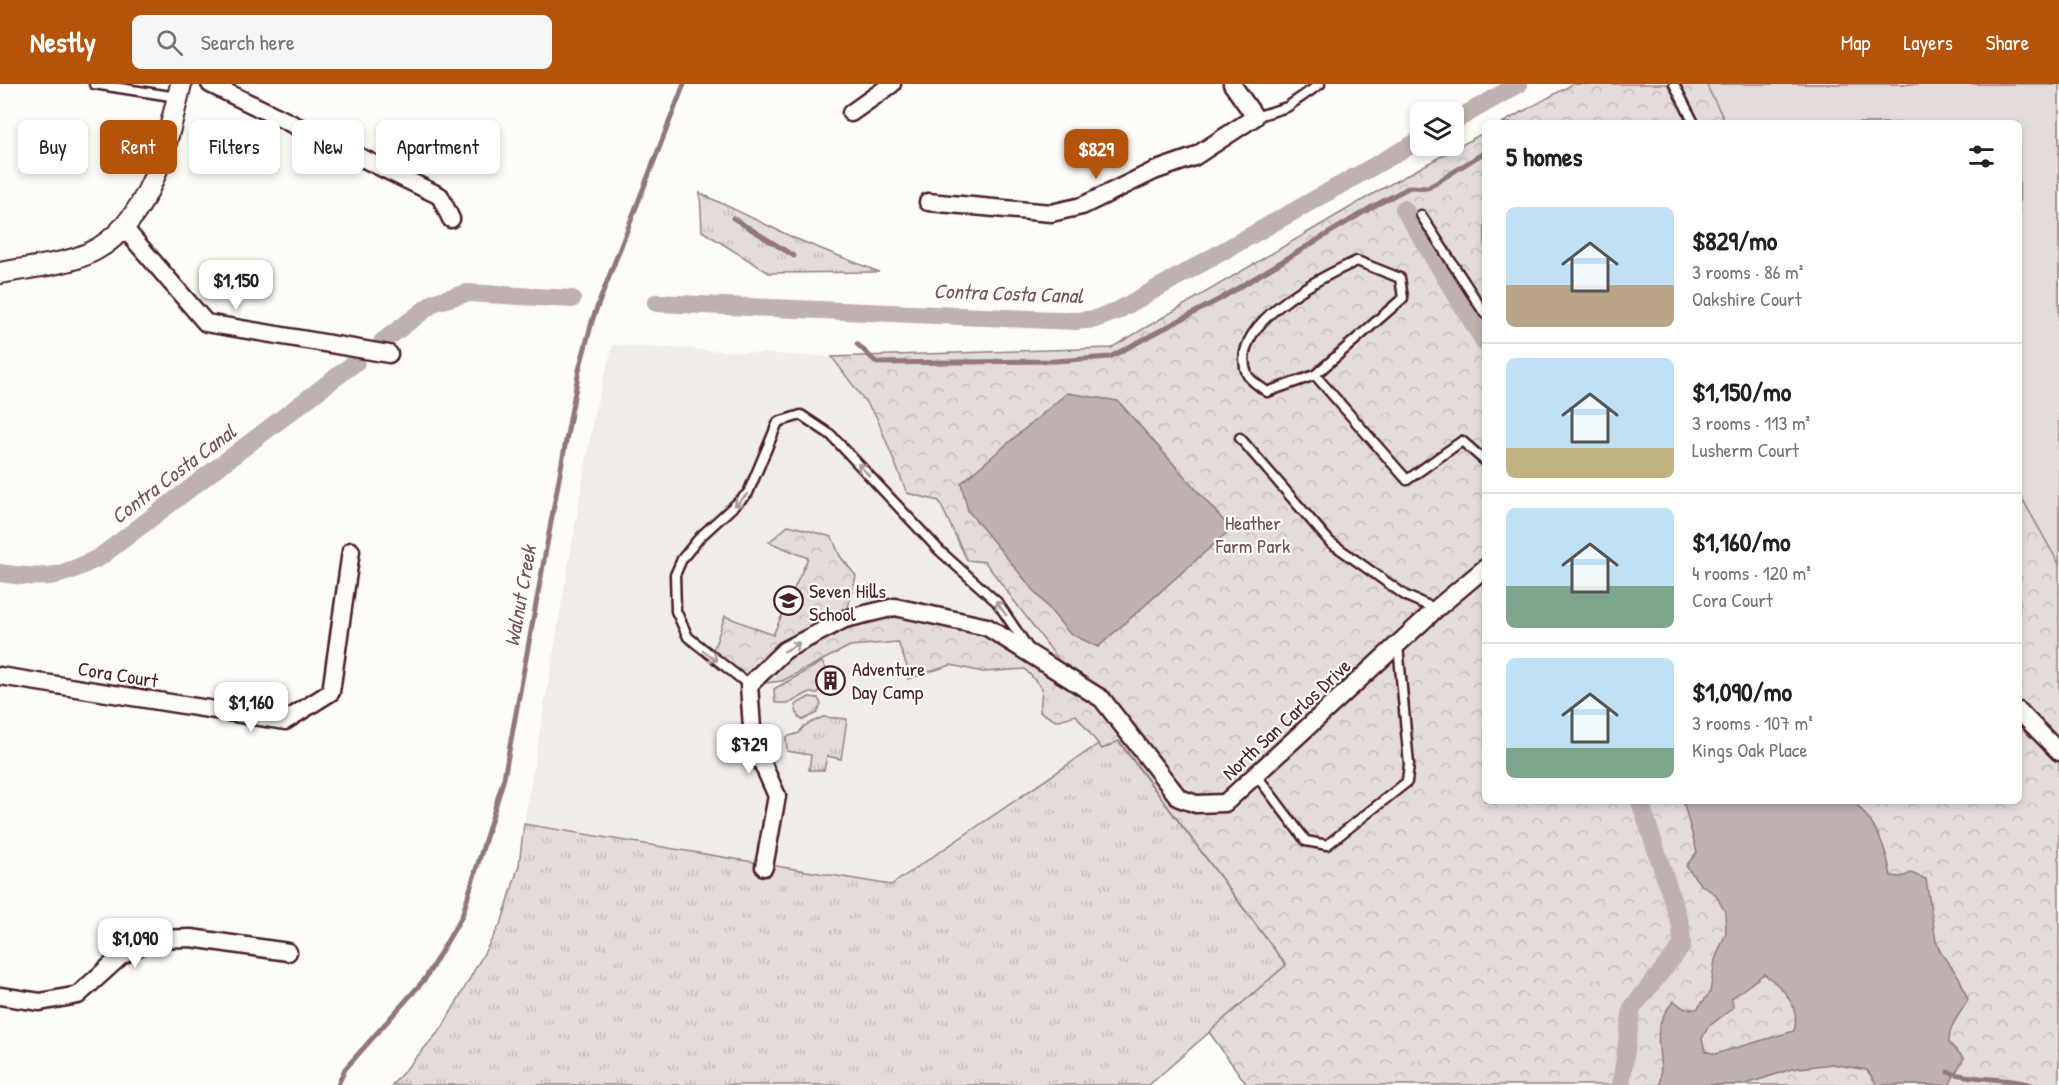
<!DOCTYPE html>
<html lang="en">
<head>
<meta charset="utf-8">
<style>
  body { margin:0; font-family:"Patrick Hand",sans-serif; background:#f6f6f6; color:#202124; height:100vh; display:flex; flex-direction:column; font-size:22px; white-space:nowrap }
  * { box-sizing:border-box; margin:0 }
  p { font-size:20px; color:#757577 }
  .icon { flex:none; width:33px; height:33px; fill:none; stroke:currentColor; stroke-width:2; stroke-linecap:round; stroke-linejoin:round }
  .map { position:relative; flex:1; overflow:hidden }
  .details { position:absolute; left:1482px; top:36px; width:540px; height:684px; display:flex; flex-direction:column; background:#fff; border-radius:9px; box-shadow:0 3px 9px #0003 }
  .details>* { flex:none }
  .hud { position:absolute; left:18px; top:36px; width:570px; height:54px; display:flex; gap:12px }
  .fabs { position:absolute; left:1410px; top:18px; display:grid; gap:12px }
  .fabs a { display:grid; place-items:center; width:54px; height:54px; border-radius:9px; background:#fff; box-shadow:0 3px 9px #0003; font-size:30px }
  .price { position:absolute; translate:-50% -51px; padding:0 14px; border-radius:12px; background:#fff; color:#222; font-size:20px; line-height:39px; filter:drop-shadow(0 2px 3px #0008) }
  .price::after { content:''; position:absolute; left:50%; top:36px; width:18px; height:14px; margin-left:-9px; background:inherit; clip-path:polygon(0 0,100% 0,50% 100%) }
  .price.selected { background:#b45309; color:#fff }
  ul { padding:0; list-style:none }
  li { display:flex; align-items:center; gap:18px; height:150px; padding:0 24px }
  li+li { border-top:2px solid #e0e0e0 }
  li span { display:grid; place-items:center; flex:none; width:168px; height:120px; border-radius:9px; color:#555 }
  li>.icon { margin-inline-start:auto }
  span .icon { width:72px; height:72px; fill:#fffc; stroke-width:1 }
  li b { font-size:26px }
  h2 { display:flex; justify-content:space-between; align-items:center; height:72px; padding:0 24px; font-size:26px }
  .tag { padding:0 21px; border-radius:9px; background:#fff; box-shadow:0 3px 9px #0003; font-size:21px; line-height:54px }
  .tag.selected { background:#b45309; color:#fff }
  header { display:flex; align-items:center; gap:36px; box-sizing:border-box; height:84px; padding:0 30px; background:#b45309; color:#fff }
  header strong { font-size:28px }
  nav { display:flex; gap:33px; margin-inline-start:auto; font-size:21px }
  .search { width:420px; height:54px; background:#f6f6f6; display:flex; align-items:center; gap:15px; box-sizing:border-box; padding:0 21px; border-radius:9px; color:#757577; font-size:22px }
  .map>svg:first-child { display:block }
</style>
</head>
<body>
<header>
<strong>Nestly</strong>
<div class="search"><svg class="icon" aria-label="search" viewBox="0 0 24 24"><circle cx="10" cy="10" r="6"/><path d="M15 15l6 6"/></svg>Search here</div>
<nav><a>Map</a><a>Layers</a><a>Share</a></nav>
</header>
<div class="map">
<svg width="2059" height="1001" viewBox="0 0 2059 1001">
  <defs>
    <pattern id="grass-tufts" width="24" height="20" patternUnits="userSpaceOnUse" patternTransform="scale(1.5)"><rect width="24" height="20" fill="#e3dcda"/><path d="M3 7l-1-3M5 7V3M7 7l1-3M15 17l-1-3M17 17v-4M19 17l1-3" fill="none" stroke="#c4bcbb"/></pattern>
    <pattern id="forest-crowns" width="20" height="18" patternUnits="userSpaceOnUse" patternTransform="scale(1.5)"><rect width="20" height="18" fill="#e3dcda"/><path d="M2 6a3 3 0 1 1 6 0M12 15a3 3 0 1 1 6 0" fill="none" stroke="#c4bcbb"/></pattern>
  </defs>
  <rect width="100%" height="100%" fill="#fdfcf7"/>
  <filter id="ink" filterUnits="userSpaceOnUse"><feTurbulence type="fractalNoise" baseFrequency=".0167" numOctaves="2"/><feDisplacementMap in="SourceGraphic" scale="12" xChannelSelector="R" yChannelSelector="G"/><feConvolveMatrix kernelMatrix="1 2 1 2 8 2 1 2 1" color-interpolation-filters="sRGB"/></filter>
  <g filter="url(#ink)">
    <path fill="#f0ece8" d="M613,261L832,273L1113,650L892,801L524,740L595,326Z"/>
    <g fill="url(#grass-tufts)" stroke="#967e82" stroke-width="1.5">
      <path d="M700,109L794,154L879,188L769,189L702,147Z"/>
      <path d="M823,633L847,635L841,675L827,672L824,686H809L811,671L787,667L786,653L799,649L804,642Z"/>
      <path d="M1113,650L1286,881L1149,1001H392L442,944L502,837L519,781L524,740L891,801Z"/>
    </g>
    <g fill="url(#forest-crowns)" stroke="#967e82" stroke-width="1.5">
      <path d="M1573,0H2059V1001H1247L1209,948L1286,881L1119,657L1102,665L1076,631L1056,637L1040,628L1042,604L1025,585L983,588L951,581L908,595L909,588L898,558L850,562L782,597L749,601L711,573L725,532L773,551L808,474L769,458L789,441L832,453L840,472L856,492L845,535L895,523L987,543L1058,587L1061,579L985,478L967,476L939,417L907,409L876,332L832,273L1111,264L1378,107L1485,48V717H2019V39H1502Z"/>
      <path d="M822,578L826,585L818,609H808L790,619H775L774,605Z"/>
      <path d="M809,613L818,614L821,620L817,629L803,636L798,633L795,621Z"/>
    </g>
    <path fill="#e3dcda" stroke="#967e82" stroke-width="1.5" d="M1706,0H2059V480L2019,409V39H1726Z"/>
    <g fill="#c0b1b1" stroke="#91777b" stroke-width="1.5" fill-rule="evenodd">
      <path d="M1067,309L1118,317L1231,445L1098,563L1069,549L968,427L961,399Z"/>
      <path d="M1683,717H1854C1877,743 1885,759 1891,792L1902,793L1911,789L1926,795L1936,857L1941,869L1959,893L1968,916C1959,932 1949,940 1949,959L1964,974L1949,1001H1877L1867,986L1832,980L1792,985L1743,1001H1660C1665,967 1646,947 1674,917L1685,925H1697L1710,909L1715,876L1726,849L1725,828L1715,810L1700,800L1686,782L1697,768ZM1764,890C1783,903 1801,923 1794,947L1715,970L1705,967L1702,955L1708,943L1733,924L1732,914Z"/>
    </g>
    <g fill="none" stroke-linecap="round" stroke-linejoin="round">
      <g stroke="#91777b" stroke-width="5">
        <path d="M733,134L794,172"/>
        <path d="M857,260L877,279L1056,277L1110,273L1220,215L1372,123L1410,103L1428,104L1485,68"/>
        <path d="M1948,988C1975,997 2005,993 2032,1001"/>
        <path d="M338,1001L345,985L425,895L462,832L504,694L579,286L593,234L684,0"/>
      </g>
      <g stroke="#c0b1b1" stroke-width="18">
        <path d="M1454,37L1519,0"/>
        <path d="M1404,125L1485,259"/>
        <path d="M656,219L1076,237L1095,235L1117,227L1420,56"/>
        <path d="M382,258L435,218L467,209L572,215"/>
        <path d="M0,489C47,496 58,494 100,473L356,278"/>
        <path d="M1621,1001L1632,924L1682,862L1681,842L1640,717"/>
      </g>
      <defs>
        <g id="service">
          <path d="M94,0L177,13"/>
          <path d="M1674,0L1694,39"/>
          <path d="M1255,33L1287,23L1320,0"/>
          <path d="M1421,131L1485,230"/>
          <path d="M1357,177L1400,194L1403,214L1315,291L1267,308C1261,303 1250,297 1247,290C1227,240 1321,193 1357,177Z"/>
          <path d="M1315,291L1407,396L1462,357L1485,377"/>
          <path d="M1240,354L1330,458L1406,512L1436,525"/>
          <path d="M749,601L688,553L676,527L675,491L682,475L700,453L748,409L778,338L801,331L831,351L940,467L997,518L1029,565"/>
          <path d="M1257,692L1306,757L1327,761L1407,698L1409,680L1398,561"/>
        </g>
        <g id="minor">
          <path d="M210,0L440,112L451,135"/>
          <path d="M851,29L892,0"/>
          <path d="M928,118L1051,129L1082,122L1154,87L1194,73L1255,33L1232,0"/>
          <path d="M125,145L206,239L389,270"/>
          <path d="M0,592L285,637L331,608L351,467"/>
          <path d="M2019,627L2059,668"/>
          <path d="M764,783L777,712L753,658L749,601L785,566L845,535L895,523L987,543L1102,615L1179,714L1196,720L1225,719L1436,525L1485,484"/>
          <path d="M0,912L40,918L78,911L121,872L153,855L191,854L288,868"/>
        </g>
        <path id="tertiary" d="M0,189C25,184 52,182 77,174C149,150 165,65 181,0"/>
      </defs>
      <use href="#service" stroke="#4a1f2b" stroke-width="13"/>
      <use href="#minor" stroke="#4a1f2b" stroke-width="21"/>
      <use href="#tertiary" stroke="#4a1f2b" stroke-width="24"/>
      <use href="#service" stroke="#fdfcf7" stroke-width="8"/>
      <use href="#minor" stroke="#fdfcf7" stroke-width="16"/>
      <use href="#tertiary" stroke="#fdfcf7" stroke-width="20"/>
    </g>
    <defs><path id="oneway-shaft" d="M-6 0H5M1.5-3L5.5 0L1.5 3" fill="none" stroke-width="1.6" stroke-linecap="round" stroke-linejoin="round" transform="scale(1.5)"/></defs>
    <g stroke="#ac999b">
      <use href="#oneway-shaft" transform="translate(864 386) rotate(-133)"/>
      <use href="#oneway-shaft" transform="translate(741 416) rotate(137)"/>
      <use href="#oneway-shaft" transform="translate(1001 524) rotate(-126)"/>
      <use href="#oneway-shaft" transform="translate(792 563) rotate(-29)"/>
      <use href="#oneway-shaft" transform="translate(710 572) rotate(37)"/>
    </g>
  </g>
  <defs>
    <symbol id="school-ring" viewBox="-11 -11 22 22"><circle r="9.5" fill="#fdfcf7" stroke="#4a1f2b" stroke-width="1.5"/><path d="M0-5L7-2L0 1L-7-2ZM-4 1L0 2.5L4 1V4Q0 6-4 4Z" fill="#4a1f2b"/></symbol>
    <symbol id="building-ring" viewBox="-11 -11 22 22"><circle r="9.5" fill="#fdfcf7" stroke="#4a1f2b" stroke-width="1.5"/><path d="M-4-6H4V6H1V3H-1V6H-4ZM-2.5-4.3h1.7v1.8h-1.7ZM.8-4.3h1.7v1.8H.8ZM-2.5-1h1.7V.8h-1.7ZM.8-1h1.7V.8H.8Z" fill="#4a1f2b"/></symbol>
  </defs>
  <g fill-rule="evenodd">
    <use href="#school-ring" x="772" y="500" width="33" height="33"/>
    <use href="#building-ring" x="814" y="580" width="33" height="33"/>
  </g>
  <g text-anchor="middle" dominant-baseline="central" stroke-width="4.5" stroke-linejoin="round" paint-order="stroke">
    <g font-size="20" fill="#704e57" stroke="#fdfcf7">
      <text x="1253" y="438">Heather<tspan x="1253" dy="23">Farm Park</tspan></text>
    </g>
    <g font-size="20" fill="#4a1f2b" stroke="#fdfcf7" text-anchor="start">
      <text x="809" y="506">Seven Hills<tspan x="809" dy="23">School</tspan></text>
      <text x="852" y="584">Adventure<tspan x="852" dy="23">Day Camp</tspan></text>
    </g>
    <g font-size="20" fill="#4a1f2b" stroke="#fdfcf7">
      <text transform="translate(118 590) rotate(9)">Cora Court</text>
      <text transform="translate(1286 635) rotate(-43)">North San Carlos Drive</text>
    </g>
    <g font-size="21" font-style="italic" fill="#73525a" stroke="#fdfcf7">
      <text transform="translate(1008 209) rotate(2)">Contra Costa Canal</text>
      <text transform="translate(173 390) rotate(-37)">Contra Costa Canal</text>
      <text transform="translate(520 512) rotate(-80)">Walnut Creek</text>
    </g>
  </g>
</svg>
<div class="fabs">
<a><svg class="icon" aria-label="layers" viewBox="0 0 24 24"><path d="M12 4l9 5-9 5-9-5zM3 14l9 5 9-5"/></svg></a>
</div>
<b class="price selected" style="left:1096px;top:96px">$829</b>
<b class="price" style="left:236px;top:227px">$1,150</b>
<b class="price" style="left:251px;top:649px">$1,160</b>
<b class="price" style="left:749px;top:691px">$729</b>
<b class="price" style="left:135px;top:885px">$1,090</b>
<div class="hud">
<a class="tag">Buy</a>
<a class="tag selected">Rent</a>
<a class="tag">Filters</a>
<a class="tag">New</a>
<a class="tag">Apartment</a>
</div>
<section class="details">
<h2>5 homes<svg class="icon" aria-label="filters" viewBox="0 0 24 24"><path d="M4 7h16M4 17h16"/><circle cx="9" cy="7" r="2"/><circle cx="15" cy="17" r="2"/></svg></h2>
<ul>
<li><span style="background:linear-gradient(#bfe0f5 65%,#b9a48a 0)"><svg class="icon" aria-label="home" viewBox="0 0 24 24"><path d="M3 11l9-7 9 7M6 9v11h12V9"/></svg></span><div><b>$829/mo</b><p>3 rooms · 86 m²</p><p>Oakshire Court</p></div></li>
<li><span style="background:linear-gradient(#bfe0f5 75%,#c2b280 0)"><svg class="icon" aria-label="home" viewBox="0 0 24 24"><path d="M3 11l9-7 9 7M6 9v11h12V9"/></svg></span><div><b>$1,150/mo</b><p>3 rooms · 113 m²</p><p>Lusherm Court</p></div></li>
<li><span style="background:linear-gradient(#bfe0f5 65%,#7fa58c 0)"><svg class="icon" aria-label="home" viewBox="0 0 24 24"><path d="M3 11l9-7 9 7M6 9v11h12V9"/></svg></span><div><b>$1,160/mo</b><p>4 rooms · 120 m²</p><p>Cora Court</p></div></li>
<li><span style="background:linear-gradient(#bfe0f5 75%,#7fa58c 0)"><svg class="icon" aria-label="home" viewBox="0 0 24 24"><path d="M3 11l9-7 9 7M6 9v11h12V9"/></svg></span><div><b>$1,090/mo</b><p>3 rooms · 107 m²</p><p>Kings Oak Place</p></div></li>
</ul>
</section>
</div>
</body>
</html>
